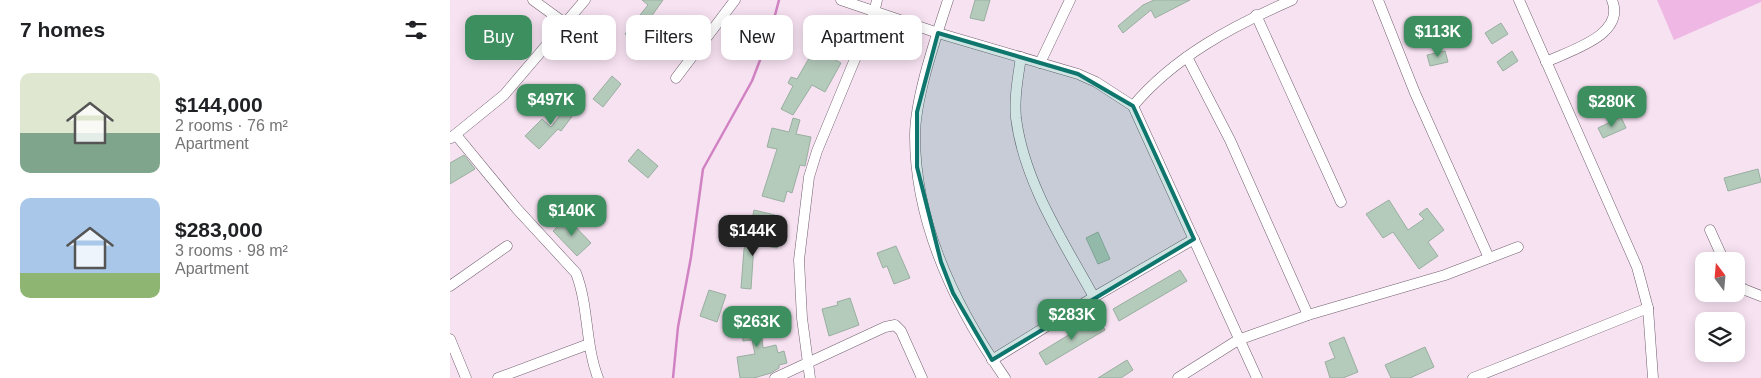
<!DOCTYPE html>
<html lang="en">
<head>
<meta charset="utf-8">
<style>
  body { margin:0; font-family:Helvetica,sans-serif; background:#f6f6f6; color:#202124; height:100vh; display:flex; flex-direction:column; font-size:19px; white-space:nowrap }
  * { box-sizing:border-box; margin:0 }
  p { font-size:16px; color:#757577 }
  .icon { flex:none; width:28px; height:28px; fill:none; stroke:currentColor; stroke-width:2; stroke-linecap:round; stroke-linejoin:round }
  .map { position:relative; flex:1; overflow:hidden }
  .details { display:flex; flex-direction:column; background:#fff; width:450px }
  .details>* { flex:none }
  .hud { position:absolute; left:15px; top:15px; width:475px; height:45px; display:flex; gap:10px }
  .needle { width:32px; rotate:344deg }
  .buttons { position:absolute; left:1245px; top:252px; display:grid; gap:10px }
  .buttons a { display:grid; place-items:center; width:50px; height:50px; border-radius:10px; background:#fff; box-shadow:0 2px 12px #0003; font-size:25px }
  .price { position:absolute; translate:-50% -42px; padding:0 11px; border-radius:10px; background:#3d8f60; color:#fff; font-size:16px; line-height:32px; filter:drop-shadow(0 1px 2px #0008) }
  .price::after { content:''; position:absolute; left:50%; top:30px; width:15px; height:11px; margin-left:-8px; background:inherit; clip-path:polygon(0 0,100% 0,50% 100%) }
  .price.on { background:#222; color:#fff }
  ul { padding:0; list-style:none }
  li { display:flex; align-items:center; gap:15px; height:125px; padding:0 20px }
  li span { display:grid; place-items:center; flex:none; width:140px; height:100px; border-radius:10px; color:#555 }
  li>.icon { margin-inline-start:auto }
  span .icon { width:60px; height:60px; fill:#fffc; stroke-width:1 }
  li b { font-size:21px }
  h2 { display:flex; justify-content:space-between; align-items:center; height:60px; padding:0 20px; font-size:21px }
  .chip { padding:0 18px; border-radius:10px; background:#fff; box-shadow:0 2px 12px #0003; font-size:18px; line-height:45px }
  .chip.on { background:#3d8f60; color:#fff }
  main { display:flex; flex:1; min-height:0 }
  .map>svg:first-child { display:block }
</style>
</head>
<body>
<main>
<section class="details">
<h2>7 homes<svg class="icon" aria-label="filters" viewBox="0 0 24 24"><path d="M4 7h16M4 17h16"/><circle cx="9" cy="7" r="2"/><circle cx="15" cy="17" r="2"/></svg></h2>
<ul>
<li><span style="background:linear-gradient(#dfe7d0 60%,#7fa58c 0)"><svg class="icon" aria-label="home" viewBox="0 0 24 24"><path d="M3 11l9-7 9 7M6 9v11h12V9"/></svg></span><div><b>$144,000</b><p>2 rooms · 76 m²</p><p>Apartment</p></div></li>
<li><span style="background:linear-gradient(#a9c7e8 75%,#8fb573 0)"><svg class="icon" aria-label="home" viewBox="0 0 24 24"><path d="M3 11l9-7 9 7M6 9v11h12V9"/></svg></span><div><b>$283,000</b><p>3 rooms · 98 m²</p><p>Apartment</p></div></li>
</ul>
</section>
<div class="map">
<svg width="1311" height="378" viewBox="0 0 1311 378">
  <rect width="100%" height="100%" fill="#f7e2f2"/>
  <path fill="#efb7e4" d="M1207,0H1311V2L1224,40Z"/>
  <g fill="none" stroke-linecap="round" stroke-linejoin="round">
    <path stroke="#d182c3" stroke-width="2.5" d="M223,378L228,327L241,257L253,169L302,81L320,34L329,0"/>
  </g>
  <g fill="#b4cabb" stroke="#99afa0">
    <path d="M192,0H213L184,41L175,34L198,5Z"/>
    <path d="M525,0H540L534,21L520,18Z"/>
    <path d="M704,0H740L705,18L701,10L673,33L668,26L693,5Z"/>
    <path d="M985,23L988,35L968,39L965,27Z"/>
    <path d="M1051,23L1058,34L1042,44L1035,33Z"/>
    <path d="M365,48L391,63L375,92L362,85L343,115L331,109L343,86L338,83L341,77L347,79Z"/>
    <path d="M995,51L998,62L980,66L977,55Z"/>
    <path d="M1062,51L1068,61L1053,71L1047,62Z"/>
    <path d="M162,76L171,84L153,107L143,99Z"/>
    <path d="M122,100L130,106L111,131L108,129L89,149L75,136L92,119L101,127Z"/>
    <path d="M1171,117L1176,128L1153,138L1148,128Z"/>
    <path d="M343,118L350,120L346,134L361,137L355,166L350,165L342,193L337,191L334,202L312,196L327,149L317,147L322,128L339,132Z"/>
    <path d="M188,149L208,166L198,178L178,161Z"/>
    <path d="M14,155L25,169L0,184V163Z"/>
    <path d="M1308,169L1311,182L1278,191L1274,178Z"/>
    <path d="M939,200L958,230L974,219L969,214L977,208L994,230L978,242L988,256L969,269L943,232L933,238L916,214Z"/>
    <path d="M304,210L325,215L323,225L300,229Z"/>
    <path d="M117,218L141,243L127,256L103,231Z"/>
    <path d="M648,232L660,259L648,264L636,238Z"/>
    <path d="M292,237L327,239L331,243L327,248L304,244L301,289L291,288L294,249L297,242L291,241Z"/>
    <path d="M446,246L460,278L444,284L437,266L433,268L427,253Z"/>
    <path d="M730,270L737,281L669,321L663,309Z"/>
    <path d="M259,290L276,295L267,322L250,316Z"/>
    <path d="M400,298L409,325L379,336L372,309L388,305L387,302Z"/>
    <path d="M309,309L313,348L326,345L328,353L334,351L337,363L329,365V368L321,373L304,378H290L287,357L305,354L302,340L293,341L292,333H288L286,317L291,318L290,310Z"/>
    <path d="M648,317L655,330L596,365L589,353Z"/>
    <path d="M894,337L908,372L893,378H880L875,362L885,358L879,343Z"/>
    <path d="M975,347L984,367L960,378H941L935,365Z"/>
    <path d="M677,360L683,370L671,378H648Z"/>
  </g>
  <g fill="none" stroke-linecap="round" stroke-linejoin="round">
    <defs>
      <g id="minor">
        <path d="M83,0L116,24"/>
        <path d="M391,0L488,33L628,74L646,82L683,106L807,378"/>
        <path d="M498,0C486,37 465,98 465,136C465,224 506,308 555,378"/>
        <path d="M928,0L965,93L1039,258"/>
        <path d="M1069,0L1187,267L1198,308L1203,378"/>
        <path d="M806,15L891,202"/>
        <path d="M571,57C568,77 564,98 566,118C574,182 613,241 644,297"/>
        <path d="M737,57L780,140L858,315"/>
        <path d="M1096,62C1121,50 1176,35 1162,0"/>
        <path d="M590,63L620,0"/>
        <path d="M226,78L285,0"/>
        <path d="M683,106C725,56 783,26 842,0"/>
        <path d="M6,135L67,209L126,273C139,307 135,344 148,378"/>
        <path d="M1,138L54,95L135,0"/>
        <path d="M1260,230L1274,261"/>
        <path d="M1286,282L1293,289L1311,296"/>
        <path d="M0,286L57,246"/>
        <path d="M0,339L16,378"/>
        <path d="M542,360L644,297L744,239"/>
        <path d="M48,378L139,344"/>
        <path d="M325,378L435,327L445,325L451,331L472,378"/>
        <path d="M360,378L352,318L349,260L359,177L367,151L424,13L427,0"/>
        <path d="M728,378L788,340L858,315L995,275L1068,247"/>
        <path d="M1023,378L1198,308"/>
      </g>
    </defs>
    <use href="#minor" stroke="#715f6e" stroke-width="11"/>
    <use href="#minor" stroke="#fff" stroke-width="10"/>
  </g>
  <path fill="#0f766e" fill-opacity="0.2" stroke="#0f766e" stroke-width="4" stroke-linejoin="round" d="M488,33L628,74L683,106L744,239L542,360L503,293L491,262L467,167V112Z"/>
</svg>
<div class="buttons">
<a><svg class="needle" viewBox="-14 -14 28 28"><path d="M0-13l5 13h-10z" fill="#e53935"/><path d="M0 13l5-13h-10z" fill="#757577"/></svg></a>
<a><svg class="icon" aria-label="layers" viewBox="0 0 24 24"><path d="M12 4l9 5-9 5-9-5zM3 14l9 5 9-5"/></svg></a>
</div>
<b class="price" style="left:988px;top:58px">$113K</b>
<b class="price" style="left:101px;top:126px">$497K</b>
<b class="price" style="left:1162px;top:128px">$280K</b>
<b class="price" style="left:122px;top:237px">$140K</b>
<b class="price on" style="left:303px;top:257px">$144K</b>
<b class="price" style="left:622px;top:341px">$283K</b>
<b class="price" style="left:307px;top:348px">$263K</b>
<div class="hud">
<a class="chip on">Buy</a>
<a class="chip">Rent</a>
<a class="chip">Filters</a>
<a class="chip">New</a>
<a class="chip">Apartment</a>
</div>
</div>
</main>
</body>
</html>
